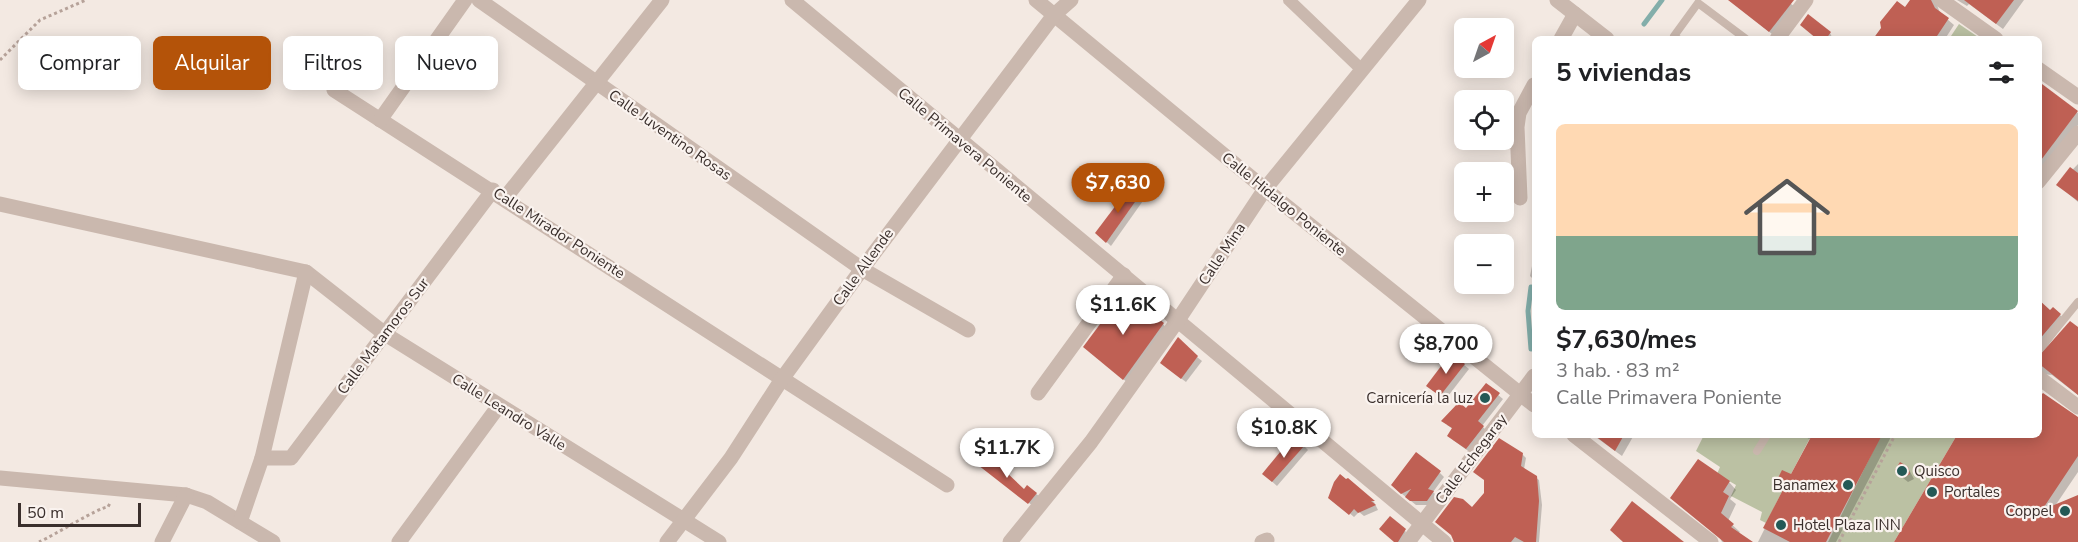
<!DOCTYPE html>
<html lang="es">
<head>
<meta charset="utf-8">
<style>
  body { margin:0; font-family:"Nunito Sans",sans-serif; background:#f6f6f6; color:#202124; height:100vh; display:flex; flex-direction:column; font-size:22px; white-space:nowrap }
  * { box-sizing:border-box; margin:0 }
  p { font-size:20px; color:#757577 }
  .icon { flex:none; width:33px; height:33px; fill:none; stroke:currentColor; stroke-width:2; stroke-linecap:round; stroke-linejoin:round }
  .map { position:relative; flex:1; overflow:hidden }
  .drawer { position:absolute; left:1532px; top:36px; width:510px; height:402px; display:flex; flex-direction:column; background:#fff; border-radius:9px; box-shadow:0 3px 15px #0003 }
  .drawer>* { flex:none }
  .top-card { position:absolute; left:18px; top:36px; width:570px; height:54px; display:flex; gap:12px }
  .needle { width:39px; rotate:40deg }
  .controls { position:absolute; left:1454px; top:18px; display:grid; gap:12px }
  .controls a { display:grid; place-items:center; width:60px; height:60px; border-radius:9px; background:#fff; box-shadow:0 3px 15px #0003; font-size:30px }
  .scale { position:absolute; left:18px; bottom:15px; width:123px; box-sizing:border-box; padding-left:6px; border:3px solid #3a2f2c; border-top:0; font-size:16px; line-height:21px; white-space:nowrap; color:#3a2f2c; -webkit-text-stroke:4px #faf3ef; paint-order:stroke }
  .price { position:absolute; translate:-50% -51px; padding:0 14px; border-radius:21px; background:#fff; color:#222; font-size:20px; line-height:39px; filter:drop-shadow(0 2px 3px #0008) }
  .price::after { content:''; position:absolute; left:50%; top:36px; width:18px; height:14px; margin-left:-9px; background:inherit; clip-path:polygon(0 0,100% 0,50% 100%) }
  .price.selected { background:#b45309; color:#fff }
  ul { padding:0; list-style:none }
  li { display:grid; align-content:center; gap:12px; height:318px; padding:0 24px }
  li+li { border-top:2px solid #e0e0e0 }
  li span { display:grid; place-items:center; height:186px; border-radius:9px; color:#555 }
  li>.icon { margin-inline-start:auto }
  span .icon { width:108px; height:108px; fill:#fffc; stroke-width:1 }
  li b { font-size:26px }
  h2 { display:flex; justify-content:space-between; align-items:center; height:72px; padding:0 24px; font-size:26px }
  .chip { padding:0 21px; border-radius:9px; background:#fff; box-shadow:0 3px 15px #0003; font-size:21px; line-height:54px }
  .chip.selected { background:#b45309; color:#fff }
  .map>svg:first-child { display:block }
</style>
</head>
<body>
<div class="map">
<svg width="2078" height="542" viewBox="0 0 2078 542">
  <rect width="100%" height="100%" fill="#f3e9e2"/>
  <g fill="#bbc1a3">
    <path d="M1959,24L1981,39H1949Z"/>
    <path d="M1704,435H1804L1810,438L1791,474L1777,482L1785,486L1766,523L1760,520L1762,512L1731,496L1736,485L1717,474L1720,467L1696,451Z"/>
    <path d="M1881,435H1957L1894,542H1828Z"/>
  </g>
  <g fill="#0003">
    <path d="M1729,0H1785L1794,6L1772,34Z"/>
    <path d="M1913,0H1941L1937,5L1940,13L1954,25L1945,39H1875Z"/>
    <path d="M1957,0H2024L2003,29L1969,4L1967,6Z"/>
    <path d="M1830,33L1833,39H1812L1814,36Z"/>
    <path d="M2038,84L2078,113V125L2038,176Z"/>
    <path d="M2078,164V202L2058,185Z"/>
    <path d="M1141,193L1145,198L1111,246L1097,233Z"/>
    <path d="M1534,256V280L1530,276Z"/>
    <path d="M2038,310L2060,315L2066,321L2039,358L2078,329V395L2052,375L2042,374L2038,370Z"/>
    <path d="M1163,324L1167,329L1128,383L1090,352Z"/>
    <path d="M1452,355L1469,369L1445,400L1432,390Z"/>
    <path d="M1197,357L1202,361L1186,382L1166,367Z"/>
    <path d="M1486,385L1503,399L1482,426L1487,431L1471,453L1453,440V429L1447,425L1466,410Z"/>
    <path d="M2078,418V472L2055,506L2078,497V542H1896L1959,435H2038Z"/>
    <path d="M1593,435H1634L1622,456Z"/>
    <path d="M1802,435H1892L1836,542H1758L1785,488L1778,481L1792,476L1811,440Z"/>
    <path d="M1304,446L1308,450L1277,486L1268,478Z"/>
    <path d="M1522,454L1526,458L1524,469L1539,480L1542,505L1539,542H1454L1472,509Z"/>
    <path d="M983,468L1024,491L1028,487L1040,497L1033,506Z"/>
    <path d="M1908,468L1914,479L1908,482L1898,474Z"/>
    <path d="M1440,473L1444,477L1433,492L1438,497L1432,505H1416L1397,490Z"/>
    <path d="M1348,479L1374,502L1378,510L1364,516L1359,512L1354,517L1333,499Z"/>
    <path d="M1729,482L1736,490L1730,499L1736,504L1728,521L1740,532L1738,534L1751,542H1722L1719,536L1680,505Z"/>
    <path d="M1390,518L1406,532L1401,542H1397Z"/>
  </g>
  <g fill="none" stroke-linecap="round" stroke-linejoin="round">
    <g stroke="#83aeaa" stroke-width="5">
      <path d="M1644,24L1662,0"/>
      <path d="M1531,287L1528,311L1531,349"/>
    </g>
  </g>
  <g fill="#bf6054">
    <path d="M1728,0H1794L1769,32Z"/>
    <path d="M1910,0H1931L1935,8L1949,18L1935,39H1873L1881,28L1880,22L1897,1L1905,7Z"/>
    <path d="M1964,0H2014L1996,24Z"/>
    <path d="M1808,14L1831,32L1826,39H1817L1800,25Z"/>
    <path d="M2038,81L2078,111L2038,164Z"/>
    <path d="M2070,167L2078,173V201L2056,185Z"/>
    <path d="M1132,184L1142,192L1106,243L1095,233Z"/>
    <path d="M1124,292L1164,323L1123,380L1083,347Z"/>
    <path d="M2038,299L2050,310L2053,307L2061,314L2038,341Z"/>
    <path d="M2070,321L2078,327V395L2038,363V357Z"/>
    <path d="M1178,337L1198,356L1181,379L1160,363Z"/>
    <path d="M1451,353L1465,364L1440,396L1426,386Z"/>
    <path d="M1486,383L1500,393L1478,421L1484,426L1466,449L1447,436L1452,428L1441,421L1459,402L1466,408Z"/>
    <path d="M2043,393L2078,417V456L2042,510L2078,495V542H1894L1957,435H2038V398Z"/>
    <path d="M1294,435L1305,445L1272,482L1262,474Z"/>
    <path d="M1594,435H1624L1615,451Z"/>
    <path d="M1812,435H1882L1826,542H1790L1763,528L1785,486L1776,482L1782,470L1791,474Z"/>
    <path d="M1499,438L1523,453L1521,466L1537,476L1539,501L1536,542H1524L1515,537L1511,542H1454L1451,535L1435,522L1454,497L1463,499L1472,507L1484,493V480L1473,472Z"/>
    <path d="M1416,452L1441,471L1428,489L1434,491L1427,501H1410L1405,497L1411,489L1401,494L1391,485Z"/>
    <path d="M987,454L1024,489L1027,485L1037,493L1028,504L978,465Z"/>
    <path d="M1698,459L1730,481L1723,492L1729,496L1721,513L1734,524L1731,527L1753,542H1724L1670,498Z"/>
    <path d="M1900,462L1908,467L1910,474L1903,478L1897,475L1895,470Z"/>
    <path d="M1340,474L1346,479L1348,478L1375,501H1371L1376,505L1358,513L1354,509L1349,515L1328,498L1334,482Z"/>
    <path d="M1632,501L1684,542H1623L1610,530Z"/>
    <path d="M1390,516L1406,529L1398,542H1394L1379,529Z"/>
  </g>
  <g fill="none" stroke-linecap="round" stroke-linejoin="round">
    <g stroke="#b6a299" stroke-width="3" stroke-dasharray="3 3" stroke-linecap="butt">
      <path d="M0,60L40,20L86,0"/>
      <path d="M39,542C53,536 99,507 108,507L110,503"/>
      <path d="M1839,542L1895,435"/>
    </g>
    <g stroke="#cab8ae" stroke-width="8">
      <path d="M1678,39L1674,36L1698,3L1746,39"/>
      <path d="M2038,351L2078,302"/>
      <path d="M1757,451L1767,435"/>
    </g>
    <path stroke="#cab8ae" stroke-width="12" d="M1289,0L1362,70"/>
    <g stroke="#cab8ae" stroke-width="15">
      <path d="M479,0L862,269L968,330"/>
      <path d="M792,0L1444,542"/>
      <path d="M1036,0L1265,189L1534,405"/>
      <path d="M1561,39L1575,14"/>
      <path d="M1777,39L1806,0"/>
      <path d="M334,90L947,485"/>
      <path d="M380,120L465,0"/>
      <path d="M2038,182L2078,133"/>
      <path d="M505,198L662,0"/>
      <path d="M1520,198L1517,127L1519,113L1534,85"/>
      <path d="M0,204L306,272L385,334L719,542"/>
      <path d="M1038,393L1124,275"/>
      <path d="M1574,435L1711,542"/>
      <path d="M262,458H291L493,190"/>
      <path d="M0,478L186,495L207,502L273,542"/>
      <path d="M240,522L262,458L306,272"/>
      <path d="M162,542L186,495"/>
      <path d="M399,542L498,407"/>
      <path d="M667,542L731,458L782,379L862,269L1054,15L1071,0"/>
      <path d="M1010,542L1091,442L1178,320L1265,189L1419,0"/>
      <path d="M1262,542L1267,540"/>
      <path d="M1408,542L1534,376"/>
    </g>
    <g stroke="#cab8ae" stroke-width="15">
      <path d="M1557,0L1607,39"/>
      <path d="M1941,0L1996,39"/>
      <path d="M2038,69L2078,97"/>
      <path d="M2038,377L2078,407"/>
    </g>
  </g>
  <g fill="#245956" stroke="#faf3ef" stroke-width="2">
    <circle cx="1485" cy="398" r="6"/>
    <circle cx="1902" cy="471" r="6"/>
    <circle cx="1848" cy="485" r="6"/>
    <circle cx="1932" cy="492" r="6"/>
    <circle cx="2065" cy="511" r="6"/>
    <circle cx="1781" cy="525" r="6"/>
  </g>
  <g text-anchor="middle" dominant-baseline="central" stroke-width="4.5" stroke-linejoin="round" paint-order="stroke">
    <g font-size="15" fill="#3a2f2c" stroke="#faf3ef">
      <text transform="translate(670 135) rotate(35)">Calle Juventino Rosas</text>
      <text transform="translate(965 145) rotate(40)">Calle Primavera Poniente</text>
      <text transform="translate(1284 204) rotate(39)">Calle Hidalgo Poniente</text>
      <text transform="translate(559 233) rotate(33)">Calle Mirador Poniente</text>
      <text transform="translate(1222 254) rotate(-56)">Calle Mina</text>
      <text transform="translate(863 267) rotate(-54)">Calle Allende</text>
      <text transform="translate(383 336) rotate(-53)">Calle Matamoros Sur</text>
      <text transform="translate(509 412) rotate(32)">Calle Leandro Valle</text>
      <text transform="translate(1471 459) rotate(-53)">Calle Echegaray</text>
    </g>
    <g font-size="15" fill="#3a2f2c" stroke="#faf3ef" text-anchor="end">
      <text x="1473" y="398">Carnicería la luz</text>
      <text x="1914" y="471" text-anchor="start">Quisco</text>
      <text x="1836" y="485">Banamex</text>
      <text x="1944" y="492" text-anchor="start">Portales</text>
      <text x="2053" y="511">Coppel</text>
      <text x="1793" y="525" text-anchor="start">Hotel Plaza INN</text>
    </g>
  </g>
</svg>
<div class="controls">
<a><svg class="needle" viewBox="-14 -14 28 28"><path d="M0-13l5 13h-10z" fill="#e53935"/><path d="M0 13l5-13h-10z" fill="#757577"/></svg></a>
<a><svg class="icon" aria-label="locate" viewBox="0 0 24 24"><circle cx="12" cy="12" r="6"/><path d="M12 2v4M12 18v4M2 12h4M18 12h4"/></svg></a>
<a>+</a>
<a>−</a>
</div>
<div class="scale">50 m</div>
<b class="price selected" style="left:1118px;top:214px">$7,630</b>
<b class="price" style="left:1123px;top:336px">$11.6K</b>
<b class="price" style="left:1446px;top:375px">$8,700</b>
<b class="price" style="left:1284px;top:459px">$10.8K</b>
<b class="price" style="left:1007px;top:479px">$11.7K</b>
<div class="top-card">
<a class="chip">Comprar</a>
<a class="chip selected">Alquilar</a>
<a class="chip">Filtros</a>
<a class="chip">Nuevo</a>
</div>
<section class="drawer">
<h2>5 viviendas<svg class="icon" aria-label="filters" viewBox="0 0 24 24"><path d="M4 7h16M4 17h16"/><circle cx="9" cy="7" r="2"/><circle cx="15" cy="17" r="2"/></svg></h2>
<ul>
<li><span style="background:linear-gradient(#ffd9b3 60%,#7fa58c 0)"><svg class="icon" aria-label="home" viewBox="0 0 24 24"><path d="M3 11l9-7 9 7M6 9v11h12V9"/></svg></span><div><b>$7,630/mes</b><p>3 hab. · 83 m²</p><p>Calle Primavera Poniente</p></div></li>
</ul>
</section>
</div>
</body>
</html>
